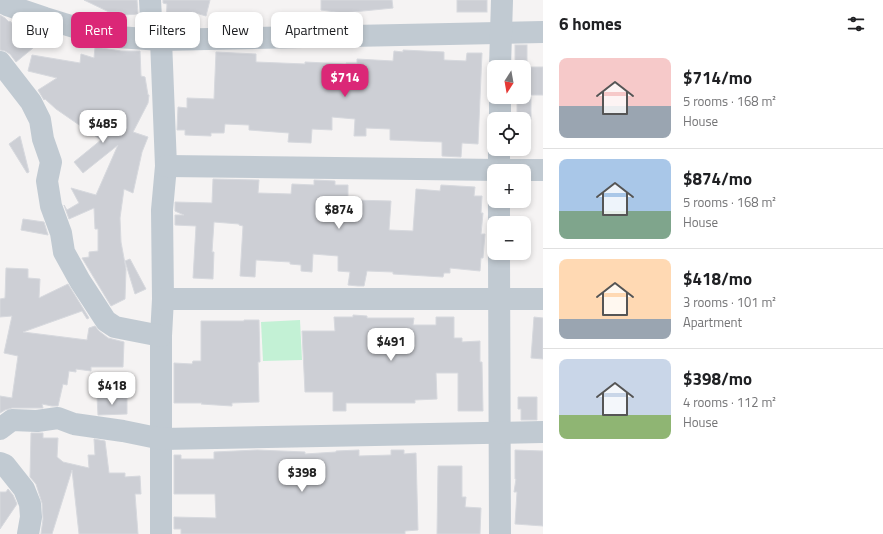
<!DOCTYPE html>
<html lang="en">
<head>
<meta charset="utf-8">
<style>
  body { margin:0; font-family:"Titillium Web",sans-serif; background:#f6f6f6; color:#202124; height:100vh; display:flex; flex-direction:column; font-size:15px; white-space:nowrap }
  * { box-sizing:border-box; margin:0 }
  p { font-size:13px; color:#757577 }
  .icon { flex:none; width:22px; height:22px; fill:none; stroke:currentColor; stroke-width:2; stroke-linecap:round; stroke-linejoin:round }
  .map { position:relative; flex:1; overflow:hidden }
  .side { display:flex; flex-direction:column; background:#fff; width:340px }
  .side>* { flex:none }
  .top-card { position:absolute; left:12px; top:12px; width:380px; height:36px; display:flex; gap:8px }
  .needle { width:26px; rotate:191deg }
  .fabs { position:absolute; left:487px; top:60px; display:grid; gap:8px }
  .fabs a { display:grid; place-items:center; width:44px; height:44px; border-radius:8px; background:#fff; box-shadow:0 2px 6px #0003; font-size:20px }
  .price { position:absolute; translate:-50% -34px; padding:0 9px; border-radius:8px; background:#fff; color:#222; font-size:13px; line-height:26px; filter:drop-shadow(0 1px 2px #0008) }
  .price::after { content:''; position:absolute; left:50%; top:24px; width:12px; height:9px; margin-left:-6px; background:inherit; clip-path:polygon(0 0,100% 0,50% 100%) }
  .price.active { background:#db2777; color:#fff }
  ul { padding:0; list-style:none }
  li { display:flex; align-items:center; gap:12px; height:100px; padding:0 16px }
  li+li { border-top:1px solid #e0e0e0 }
  li span { display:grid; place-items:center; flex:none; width:112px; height:80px; border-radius:8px; color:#555 }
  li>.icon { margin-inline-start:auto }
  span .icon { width:48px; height:48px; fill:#fffc; stroke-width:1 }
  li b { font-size:17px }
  h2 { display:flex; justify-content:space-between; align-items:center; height:48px; padding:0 16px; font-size:17px }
  .chip { padding:0 14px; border-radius:8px; background:#fff; box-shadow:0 2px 6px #0003; font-size:14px; line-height:36px }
  .chip.active { background:#db2777; color:#fff }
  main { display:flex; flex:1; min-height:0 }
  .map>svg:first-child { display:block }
</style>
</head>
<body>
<main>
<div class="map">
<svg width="543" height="534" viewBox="0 0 543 534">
  <rect width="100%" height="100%" fill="#f5f3f3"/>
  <path fill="#c3f1d5" d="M300,320L302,360L263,361L261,322Z"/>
  <g fill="#cdcfd5" stroke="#d7d9de">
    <path d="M84,0H137L138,14L123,15V12H109Z"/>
    <path d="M163,0H210L206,16L192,12L190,20L180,17L179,23L166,22L167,4L163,3Z"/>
    <path d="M321,0H392L393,8L343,13L321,10Z"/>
    <rect x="457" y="0" width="30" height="12"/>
    <path d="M0,15L5,18L9,22L10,21L33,48L16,62L10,54L5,51L0,50Z"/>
    <rect x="515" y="45" width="12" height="22"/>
    <path d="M95,47L121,51H140L141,76L145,77L148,95H149L148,103L133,132L148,137L142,152L133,193L124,189L120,218L121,242L126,269L125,299L111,306L82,258L89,257V252L98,251V229H95L94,208L69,219L64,205L67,210L79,203L71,188L96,195L118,145L83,173L74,162L101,140L56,109L45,99L44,100L38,90L57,78L28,71L32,55L80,63L81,54L94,58Z"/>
    <path d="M403,50L444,52V60L466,61L467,53H482L478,144L462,143L461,157L442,156V142L390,140V129L366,128V136H354L355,119L332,117V130L312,129L311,143L288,142L289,133L249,130V125L225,124L224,133H211V136L185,135V130H177L178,107L187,108V98L214,99L216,52L256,54V62L305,64V62L346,64V63H357V59L393,61L394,51L403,52Z"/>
    <rect x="524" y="67" width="19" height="28"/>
    <rect x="517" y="97" width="14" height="22"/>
    <path d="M20,136L29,172L27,173L9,144Z"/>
    <path d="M213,179L259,180L258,193L291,194L292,184L314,185V180L335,181V185H348V202L351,200L391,201L389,230L413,231L416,189L440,191L441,185L475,187L474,196H482L481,213H483L481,234H485L483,258H481L480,271L450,268V273H444L443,277L393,274V272L367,271L364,286H358L348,285L350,272L338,271V256L313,254L312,272L301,271V265L290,264V262L256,260L255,277L240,276L243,226L239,225V224L214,222L212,252H214L213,279L193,278L196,226L175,225V215H184L175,211V202L212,203Z"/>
    <path d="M23,219L44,222L48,235L21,230Z"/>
    <path d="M130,259L146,289L135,294L125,261Z"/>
    <path d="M6,268L28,269V278L40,279L39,298L68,284L89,318L87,319L82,311L23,332L87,340L89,328L95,326L99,331L108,338L124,342L123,367H91V371L76,369V372L69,371L67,385L63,384L58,406H52L42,404L43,408H12L5,410L0,413V396L12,398L18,356L4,353L12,316L0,317V299L5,298Z"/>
    <path d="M353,315L367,316V318H414L413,325H436V317H454V338H462V342L480,341V362H482L483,411H458V373H436L437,399L415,400V403H346V411H333V392H305L302,331H335L334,317H353Z"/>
    <path d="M534,317L543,318V359L531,358Z"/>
    <path d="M244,320H259L260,362H258L259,402L232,403V406L201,404L202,403H174V363L192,364L193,361H201V321H244Z"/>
    <path d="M123,396V398H127V414L98,415L97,397Z"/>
    <path d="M518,397H537V420H521V409H518Z"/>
    <path d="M31,433H43V438H58L57,457L63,462L89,468L88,455H95L94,439L105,441L109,473H125V477L140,476L141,494H135L138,534H79L72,470L52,534H41L43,519L42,503L36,484L30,477Z"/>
    <path d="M257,450L305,452V454L336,452V451L359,450V456L391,455V450H404V454L416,453L418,530L405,531V534H181V529H174V517L216,518L215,494H174V455H181V459H214V452Z"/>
    <path d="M515,450L543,451V526L515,524L517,492H514L516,479H515Z"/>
    <path d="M438,466H462V497H466L465,507L481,508L480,534H437Z"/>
    <path d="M8,489L13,495L17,504L0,529V492H6Z"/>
  </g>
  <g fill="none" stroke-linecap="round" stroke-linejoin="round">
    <g stroke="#c1cad2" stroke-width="22">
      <path d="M150,0L151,18L161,40L166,166L162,210L163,299L161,336V534"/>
      <path d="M0,1L7,5L45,18L103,36L161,40L543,32"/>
      <path d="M0,62L31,102L40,120L43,139L51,162L47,181L51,206L61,233L64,252L80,281L106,321L115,327L161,336"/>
      <path d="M500,67L502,0"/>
      <path d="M500,119V97"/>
      <path d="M166,166L499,170H543"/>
      <path d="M499,171V149"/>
      <path d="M499,223V201"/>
      <path d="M499,253L500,534"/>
      <path d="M163,299H543"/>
      <path d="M0,429L12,420L37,421L58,418L74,424L123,431L162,439L543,432"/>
      <path d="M0,463L5,465L24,489L30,504L31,517L28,534"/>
    </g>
  </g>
</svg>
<div class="fabs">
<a><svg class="needle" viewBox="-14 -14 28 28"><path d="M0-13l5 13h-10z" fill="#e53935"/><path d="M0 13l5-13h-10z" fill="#757577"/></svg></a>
<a><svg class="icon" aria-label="locate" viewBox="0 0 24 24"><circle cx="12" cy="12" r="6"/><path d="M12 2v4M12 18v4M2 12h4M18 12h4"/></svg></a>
<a>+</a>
<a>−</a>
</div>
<b class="price active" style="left:345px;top:98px">$714</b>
<b class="price" style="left:103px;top:144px">$485</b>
<b class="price" style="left:339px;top:230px">$874</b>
<b class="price" style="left:391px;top:362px">$491</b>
<b class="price" style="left:112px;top:406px">$418</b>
<b class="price" style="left:302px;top:493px">$398</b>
<div class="top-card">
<a class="chip">Buy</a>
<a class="chip active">Rent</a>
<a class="chip">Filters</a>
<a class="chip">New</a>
<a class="chip">Apartment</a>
</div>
</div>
<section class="side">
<h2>6 homes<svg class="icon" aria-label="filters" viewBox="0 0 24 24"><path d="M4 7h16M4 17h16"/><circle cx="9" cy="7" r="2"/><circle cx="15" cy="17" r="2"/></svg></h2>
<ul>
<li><span style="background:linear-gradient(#f6c9c9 60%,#9aa5b1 0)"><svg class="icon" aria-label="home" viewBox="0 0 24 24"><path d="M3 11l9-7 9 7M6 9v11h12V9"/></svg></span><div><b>$714/mo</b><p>5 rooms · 168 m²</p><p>House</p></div></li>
<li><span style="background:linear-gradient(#a9c7e8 65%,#7fa58c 0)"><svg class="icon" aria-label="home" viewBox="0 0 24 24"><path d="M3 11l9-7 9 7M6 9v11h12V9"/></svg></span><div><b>$874/mo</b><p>5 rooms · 168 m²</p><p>House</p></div></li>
<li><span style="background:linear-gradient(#ffd9b3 75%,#9aa5b1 0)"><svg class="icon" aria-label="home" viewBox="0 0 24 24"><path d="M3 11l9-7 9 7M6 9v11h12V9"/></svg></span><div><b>$418/mo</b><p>3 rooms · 101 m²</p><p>Apartment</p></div></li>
<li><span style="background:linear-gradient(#c9d6e8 70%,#8fb573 0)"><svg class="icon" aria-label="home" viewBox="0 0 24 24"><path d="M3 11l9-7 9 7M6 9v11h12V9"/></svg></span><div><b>$398/mo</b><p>4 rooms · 112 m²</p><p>House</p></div></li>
</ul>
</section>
</main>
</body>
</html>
